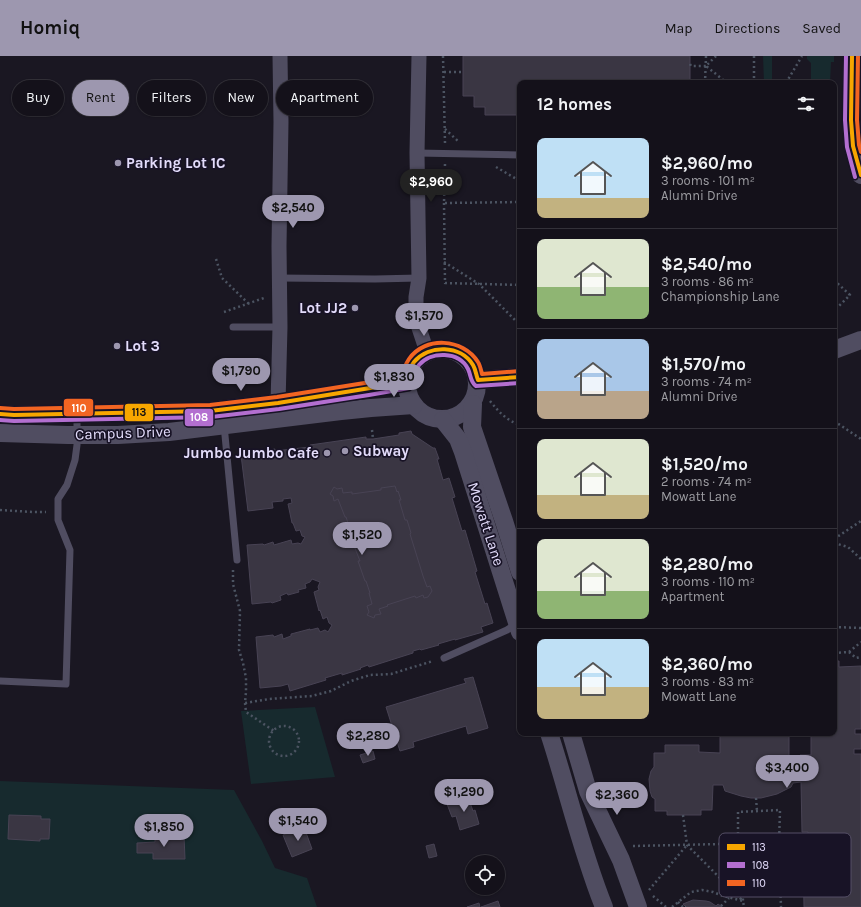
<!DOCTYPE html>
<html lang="en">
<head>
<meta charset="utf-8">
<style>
  body { margin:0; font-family:Karla,sans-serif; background:#1d1a23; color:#f1f3f6; height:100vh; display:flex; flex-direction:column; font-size:15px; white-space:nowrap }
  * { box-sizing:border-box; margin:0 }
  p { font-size:13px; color:#9d9da2 }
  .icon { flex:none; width:22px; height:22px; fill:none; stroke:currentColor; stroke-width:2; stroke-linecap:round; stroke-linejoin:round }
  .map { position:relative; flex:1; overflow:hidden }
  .panel { position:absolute; left:517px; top:24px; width:320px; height:656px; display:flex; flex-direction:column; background:#14111a; border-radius:8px; box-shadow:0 1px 3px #0004,0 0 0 1px #333139 }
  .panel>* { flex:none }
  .hud { position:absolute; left:12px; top:24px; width:380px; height:36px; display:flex; gap:8px }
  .fabs { position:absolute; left:465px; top:799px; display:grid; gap:8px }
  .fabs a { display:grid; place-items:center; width:40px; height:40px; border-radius:50%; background:#14111a; box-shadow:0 1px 3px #0004,0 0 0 1px #333139; font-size:20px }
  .price { position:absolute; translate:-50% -34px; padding:0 9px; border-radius:14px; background:#9d97af; color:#111; font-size:13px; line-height:26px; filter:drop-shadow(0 1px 2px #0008) }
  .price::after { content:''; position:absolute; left:50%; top:24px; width:12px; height:9px; margin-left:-6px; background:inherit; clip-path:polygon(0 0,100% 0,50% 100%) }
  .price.active { background:#222; color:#fff }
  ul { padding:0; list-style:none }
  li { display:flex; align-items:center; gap:12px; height:100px; padding:0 20px }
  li+li { border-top:1px solid #333139 }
  li span { display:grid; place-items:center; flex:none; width:112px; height:80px; border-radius:8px; color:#555 }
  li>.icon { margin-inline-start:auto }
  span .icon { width:48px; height:48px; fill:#fffc; stroke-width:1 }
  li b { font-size:17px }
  h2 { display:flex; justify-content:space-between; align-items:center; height:48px; padding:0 20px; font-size:17px }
  .chip { padding:0 14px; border-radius:18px; background:#14111a; box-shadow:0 1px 3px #0004,0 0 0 1px #333139; font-size:14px; line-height:36px }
  .chip.active { background:#9d97af; color:#111 }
  header { display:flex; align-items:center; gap:24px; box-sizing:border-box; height:56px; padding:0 20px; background:#9d97af; color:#111 }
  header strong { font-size:19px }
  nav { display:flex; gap:22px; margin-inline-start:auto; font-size:14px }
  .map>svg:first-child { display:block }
</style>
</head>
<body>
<header>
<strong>Homiq</strong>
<nav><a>Map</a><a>Directions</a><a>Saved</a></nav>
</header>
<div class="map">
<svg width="861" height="851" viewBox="0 0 861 851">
  <rect width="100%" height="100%" fill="#1a1722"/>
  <g fill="#172a2e">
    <path d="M763,0H772V27H764Z"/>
    <path d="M807,0H834V6H831L830,27H811V7L807,3Z"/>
    <path d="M315,651L335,721L251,728L241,655Z"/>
    <path d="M0,725L234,734L262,785L275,812L307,822L317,851H0Z"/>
  </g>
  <g fill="#3a3643" stroke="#484354">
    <path d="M463,0H690V27H520V59H485V51H474V40H463Z"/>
    <path d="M411,375L412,378L433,392H435L439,403H437L443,424L449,422L455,441L452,442L462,475L465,474L477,515L475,516L485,548L487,547L493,567L481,571L483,576L455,584V583L438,588L439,589L421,594L420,593L413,595V597L369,611L368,609L360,612L361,613L342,619V617L325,622L326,624L290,635L288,628L281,630L260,632L256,581L273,579L274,581L282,578L283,583L291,580V578L310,573V574L318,572L320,576L325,574L328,576L332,569L329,567L327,561L323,563L320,554L319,555L314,536L319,534L318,531L320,526L312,523L310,526L305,528L306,532L298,534L299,536L288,539L287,537L280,540L281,544L272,547L271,546L252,548L247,489L263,488L264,489L273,486L274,489L291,484L292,488L298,487L301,488L305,481L302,480L300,474L296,475L293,467H292L288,448L292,447L291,442L283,443V445L272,446L273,452L248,455L241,399L265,396L264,395L275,393V395L310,391V389L366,381V383H373L399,379V377Z"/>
    <path d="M395,430L397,436L398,435L401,444H399L405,464H407L411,477L410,478L423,520L427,531L430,530L432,535L428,541L424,542L423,539L416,542L415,540L387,549L388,550L379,553L381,558L375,559L374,562L367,559L369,556L367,550L372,548L369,537H370L366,525H365L358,505H360L351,482H353L346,461H345L338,443L334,445L333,440L330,438L334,431L337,433L342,432L343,437L352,436V438L381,434V432Z"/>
    <path d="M834,605H839V611L861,610V673H855V678H861V693H854V698H861V851H804L803,798H808V776H802L801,726L793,727L791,731L777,738L761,742H751L741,740L725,735L723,729H713L712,754H701V759H667V755H655V743L652,741L650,735L649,723L651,715L654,711V697H665V689H699V696L720,697V677H789V701H800V699H811V677H834Z"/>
    <path d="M473,621L488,672L468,678L466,670L413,686L414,691L400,695L386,651L466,627L464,623Z"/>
    <path d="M373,695L375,703L363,707L360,699Z"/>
    <path d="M468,741L473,755L475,754L479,768L460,774L456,760L452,761L447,748Z"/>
    <path d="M9,759L41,760V763H50L49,783H40V785L8,783Z"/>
    <path d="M304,771L312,793L292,801L283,779Z"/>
    <path d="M155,780H165V781L184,780L185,803H153V797H137V787L155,786Z"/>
    <path d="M434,788L437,800L429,802L426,790Z"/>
    <path d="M693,844L706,845L710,846L716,850L718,848L722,851H686L683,848Z"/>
    <path d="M498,845L500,851H481Z"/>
    <path d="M479,847L480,851H467Z"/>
  </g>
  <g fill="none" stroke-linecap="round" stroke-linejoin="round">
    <g stroke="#4c5462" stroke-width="2.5" stroke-dasharray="2 3" stroke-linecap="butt">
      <path d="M443,0L445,87"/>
      <path d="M716,0L706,10L727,27"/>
      <path d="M690,8L691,10H706"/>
      <path d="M444,16H463"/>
      <path d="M705,27L706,0"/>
      <path d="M754,27V0"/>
      <path d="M786,27L802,0"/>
      <path d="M445,73L459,86"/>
      <path d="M445,108L444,147L520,146"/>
      <path d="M496,111L520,125"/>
      <path d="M444,147L445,227L520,229"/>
      <path d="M834,155L835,138V114"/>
      <path d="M216,203L222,222L249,248"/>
      <path d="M444,206L479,228L520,269"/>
      <path d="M834,224L850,239L834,255"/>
      <path d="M224,256L264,242"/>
      <path d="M490,345C499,356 506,364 520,369"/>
      <path d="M834,365L861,383"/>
      <path d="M372,374L373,383"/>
      <path d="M0,454L32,456H46"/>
      <path d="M834,483L861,465"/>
      <path d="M834,487L848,491L861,503"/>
      <path d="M233,514V528L240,555L239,594L243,607L246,622V636L245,647L269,643L312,640L331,635L351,625L370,619L391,618L433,605"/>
      <path d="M834,571L861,572"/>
      <path d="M849,596L856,602L861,601"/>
      <path d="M834,597L849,596L861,586"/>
      <path d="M245,647L246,656L274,675"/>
      <circle cx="284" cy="685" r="15"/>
      <path d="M756,742L757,755"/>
      <path d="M683,759L687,789L743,845L741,788"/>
      <path d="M738,788V756L780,754L779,787L781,851"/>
      <path d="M633,790L808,786"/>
      <path d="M649,834L687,789"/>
      <path d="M653,840L666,851"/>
      <path d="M678,846L683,851"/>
      <path d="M721,850L729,842"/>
      <path d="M672,851L691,836L702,834L713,836L723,840L743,845L744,851"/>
      <path d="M685,851H686"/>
    </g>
    <g stroke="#504d61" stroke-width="7">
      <path d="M417,97L520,99"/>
      <path d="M279,222L375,223L419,222"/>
      <path d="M233,271H280"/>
      <path d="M224,369L237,504"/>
      <path d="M444,602L507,574L516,568"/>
      <path d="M0,625L66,628L70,494L58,464V443L67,429L75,404L77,389V359"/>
    </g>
    <g stroke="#504d61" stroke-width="15">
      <path d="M419,0L417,97L419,222L416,241V263L427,296"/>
      <path d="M278,347L280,271L279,190L281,66L280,0"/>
    </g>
    <g stroke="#504d61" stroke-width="18">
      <path d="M852,0L851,64L853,90L861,119"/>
      <circle cx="442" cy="328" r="35"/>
      <path d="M834,294L861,284"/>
      <path d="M478,324L520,321"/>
      <path d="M473,348L472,371L504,465L520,516"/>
      <path d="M0,358L14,359L210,355L278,347L368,333L407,326"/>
      <path d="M443,364L458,383L463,396L520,576"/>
      <path d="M0,377L68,379H118L169,376L341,355L371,352L414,349"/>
      <path d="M549,677C568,735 581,794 604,851"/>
      <path d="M571,677L588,735L621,804L638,851"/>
    </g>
    <defs>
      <g id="bus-1">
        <path d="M852,0L851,64L853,90L861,119"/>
        <path d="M0,358L14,359L210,355L278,347L407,326C408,319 410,311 414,306C429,288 461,289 473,309C476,314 476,319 478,324L520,321"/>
      </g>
      <g id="bus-2">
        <path d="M846,0L845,64L847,91L855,121"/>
        <path d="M0,364L14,365L211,361L279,353L369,339L409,332C416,327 414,316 419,309C431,295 459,295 468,313C471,319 470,326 476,330L520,327"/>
      </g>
      <g id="bus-3">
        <path d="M858,0L857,64L859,89L861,96"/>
        <path d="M0,352L14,353L210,349L277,341L402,321C403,315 405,309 409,303C425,280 463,282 478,306C480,309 481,314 482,318L520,315"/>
      </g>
    </defs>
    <use href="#bus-1" stroke="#181326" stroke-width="7"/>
    <use href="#bus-2" stroke="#181326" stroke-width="7"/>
    <use href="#bus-3" stroke="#181326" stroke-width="7"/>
    <use href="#bus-1" stroke="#f7a600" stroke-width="4"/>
    <use href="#bus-2" stroke="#b36fd0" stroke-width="4"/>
    <use href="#bus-3" stroke="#f26522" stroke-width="4"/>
  </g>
  <g fill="#9d97af" stroke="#181326" stroke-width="1.5">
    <circle cx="118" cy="107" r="4"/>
    <circle cx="355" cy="252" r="4"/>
    <circle cx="117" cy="290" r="4"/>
    <circle cx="345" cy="395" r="4"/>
    <circle cx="327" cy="397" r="4"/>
  </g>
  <g text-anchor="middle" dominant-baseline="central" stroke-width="3.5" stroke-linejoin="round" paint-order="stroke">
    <g font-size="15" font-weight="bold" fill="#e3dcfb" stroke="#181326" text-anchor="start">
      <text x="126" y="107">Parking Lot 1C</text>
      <text x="347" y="252" text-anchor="end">Lot JJ2</text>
      <text x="125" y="290">Lot 3</text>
      <text x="353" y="395">Subway</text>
      <text x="319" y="397" text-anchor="end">Jumbo Jumbo Cafe</text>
    </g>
    <g font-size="15" fill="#e3dcfb" stroke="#181326">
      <text transform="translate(123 377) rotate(-2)">Campus Drive</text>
      <text transform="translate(486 468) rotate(72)">Mowatt Lane</text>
    </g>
  </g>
  <rect x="719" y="777" width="132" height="64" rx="6" fill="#181326" stroke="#554f66" stroke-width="1"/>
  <rect x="727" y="788" width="18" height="6" fill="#f7a600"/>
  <rect x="727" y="806" width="18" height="6" fill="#b36fd0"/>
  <rect x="727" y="824" width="18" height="6" fill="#f26522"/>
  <g font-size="11" fill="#e3dcfb">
    <text x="752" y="795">113</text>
    <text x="752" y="813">108</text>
    <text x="752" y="831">110</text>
  </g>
  <g stroke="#181326" stroke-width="1.5">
    <rect x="63" y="342" width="31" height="19" rx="4" fill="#f26522"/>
    <rect x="124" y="347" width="30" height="19" rx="4" fill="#f7a600"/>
    <rect x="184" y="352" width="30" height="19" rx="4" fill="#b36fd0"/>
  </g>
  <g font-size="11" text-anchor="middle" font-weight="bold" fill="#fff">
    <text x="79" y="356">110</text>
    <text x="199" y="365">108</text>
  </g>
  <g font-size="11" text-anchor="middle" font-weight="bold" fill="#111">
    <text x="139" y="360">113</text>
  </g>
</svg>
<div class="fabs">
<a><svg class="icon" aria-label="locate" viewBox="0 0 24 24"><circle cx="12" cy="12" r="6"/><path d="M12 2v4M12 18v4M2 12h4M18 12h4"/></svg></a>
</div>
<b class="price active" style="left:431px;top:147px">$2,960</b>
<b class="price" style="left:293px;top:173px">$2,540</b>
<b class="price" style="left:424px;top:281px">$1,570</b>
<b class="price" style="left:241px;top:336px">$1,790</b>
<b class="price" style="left:394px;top:342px">$1,830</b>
<b class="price" style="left:362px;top:500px">$1,520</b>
<b class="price" style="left:368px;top:701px">$2,280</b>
<b class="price" style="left:787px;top:733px">$3,400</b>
<b class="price" style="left:464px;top:757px">$1,290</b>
<b class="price" style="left:617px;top:760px">$2,360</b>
<b class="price" style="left:298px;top:786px">$1,540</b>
<b class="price" style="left:164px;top:792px">$1,850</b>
<div class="hud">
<a class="chip">Buy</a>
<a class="chip active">Rent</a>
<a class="chip">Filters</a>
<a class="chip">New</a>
<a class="chip">Apartment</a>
</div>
<section class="panel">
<h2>12 homes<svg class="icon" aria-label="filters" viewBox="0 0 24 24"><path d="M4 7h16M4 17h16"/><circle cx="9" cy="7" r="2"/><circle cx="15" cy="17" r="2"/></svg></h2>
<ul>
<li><span style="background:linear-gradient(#bfe0f5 75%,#c2b280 0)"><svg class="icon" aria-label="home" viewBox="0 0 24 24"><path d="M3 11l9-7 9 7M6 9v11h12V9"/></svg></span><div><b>$2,960/mo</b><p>3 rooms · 101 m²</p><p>Alumni Drive</p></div></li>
<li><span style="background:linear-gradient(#dfe7d0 60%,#8fb573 0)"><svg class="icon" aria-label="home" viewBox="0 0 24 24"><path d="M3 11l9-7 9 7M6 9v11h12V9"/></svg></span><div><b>$2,540/mo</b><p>3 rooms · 86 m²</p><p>Championship Lane</p></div></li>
<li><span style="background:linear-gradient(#a9c7e8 65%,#b9a48a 0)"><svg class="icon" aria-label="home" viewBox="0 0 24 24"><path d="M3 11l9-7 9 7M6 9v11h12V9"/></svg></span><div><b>$1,570/mo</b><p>3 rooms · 74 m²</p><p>Alumni Drive</p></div></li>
<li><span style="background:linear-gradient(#dfe7d0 70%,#c2b280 0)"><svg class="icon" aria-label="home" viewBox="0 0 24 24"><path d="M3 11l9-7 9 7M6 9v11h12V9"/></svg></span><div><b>$1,520/mo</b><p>2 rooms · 74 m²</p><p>Mowatt Lane</p></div></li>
<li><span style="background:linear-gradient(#dfe7d0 65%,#8fb573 0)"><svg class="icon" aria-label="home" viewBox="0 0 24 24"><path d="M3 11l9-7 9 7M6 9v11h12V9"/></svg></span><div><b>$2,280/mo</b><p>3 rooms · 110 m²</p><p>Apartment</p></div></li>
<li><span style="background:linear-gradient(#bfe0f5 60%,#c2b280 0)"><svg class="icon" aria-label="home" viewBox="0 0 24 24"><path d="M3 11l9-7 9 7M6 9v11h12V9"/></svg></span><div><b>$2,360/mo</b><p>3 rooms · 83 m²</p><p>Mowatt Lane</p></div></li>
</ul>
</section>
</div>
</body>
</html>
